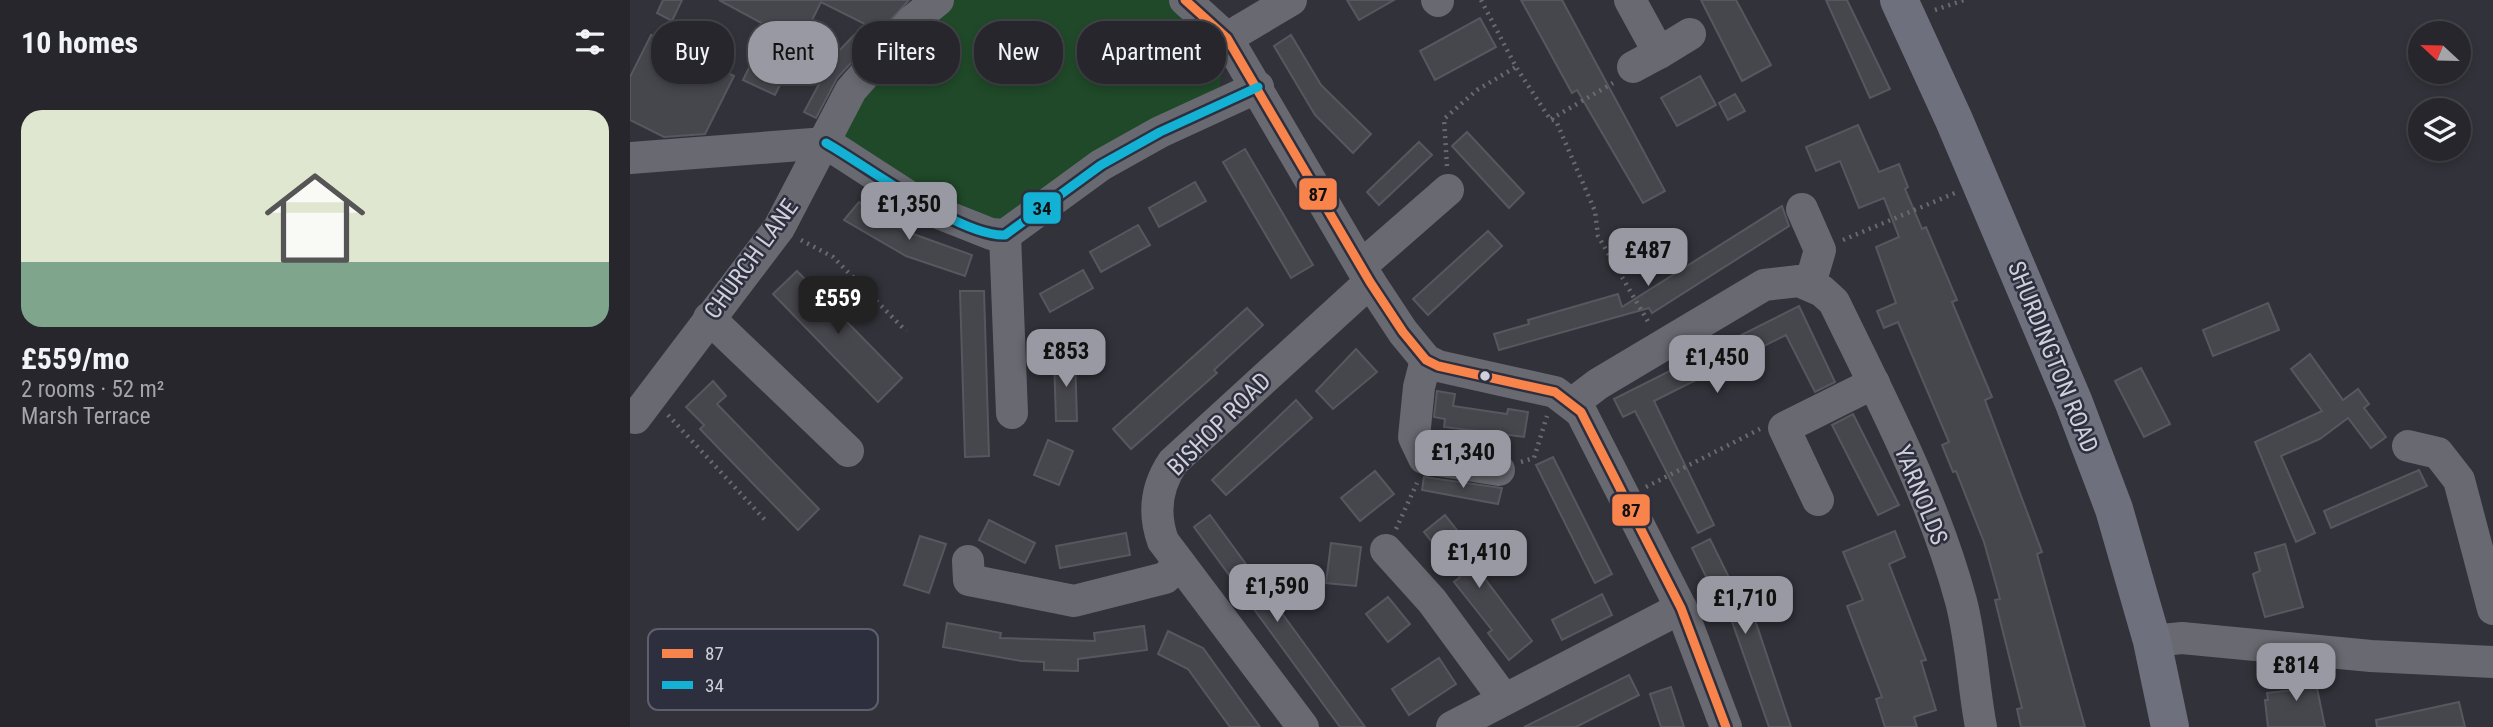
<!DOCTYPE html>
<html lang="en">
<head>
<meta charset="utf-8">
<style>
  body { margin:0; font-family:"Roboto Condensed",sans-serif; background:#323238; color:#f1f3f6; height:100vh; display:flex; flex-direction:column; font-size:26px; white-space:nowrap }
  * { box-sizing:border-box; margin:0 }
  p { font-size:23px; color:#a4a5a9 }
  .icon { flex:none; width:38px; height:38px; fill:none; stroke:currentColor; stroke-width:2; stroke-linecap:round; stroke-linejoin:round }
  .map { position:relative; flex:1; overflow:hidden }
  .sheet { display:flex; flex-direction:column; background:#26262c; width:630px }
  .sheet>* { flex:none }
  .top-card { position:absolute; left:21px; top:21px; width:665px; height:63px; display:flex; gap:14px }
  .needle { width:46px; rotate:292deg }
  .controls { position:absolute; left:1778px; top:21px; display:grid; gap:14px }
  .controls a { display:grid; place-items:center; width:63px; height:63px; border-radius:50%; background:#26262c; box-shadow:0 4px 10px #0003,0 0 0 2px #424348; font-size:35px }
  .price { position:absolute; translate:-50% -60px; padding:0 16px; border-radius:14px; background:#9899a2; color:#111; font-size:23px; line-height:46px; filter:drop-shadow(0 2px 4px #0008) }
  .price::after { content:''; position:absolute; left:50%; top:42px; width:21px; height:16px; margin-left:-10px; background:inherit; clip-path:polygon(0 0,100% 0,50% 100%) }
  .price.active { background:#222; color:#fff }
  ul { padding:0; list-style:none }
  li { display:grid; align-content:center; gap:14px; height:371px; padding:0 21px }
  li span { display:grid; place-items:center; height:217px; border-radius:21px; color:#555 }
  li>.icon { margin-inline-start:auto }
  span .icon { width:126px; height:126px; fill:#fffc; stroke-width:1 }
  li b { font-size:30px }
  h2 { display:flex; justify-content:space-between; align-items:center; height:84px; padding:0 21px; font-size:30px }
  .tag { padding:0 24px; border-radius:28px; background:#26262c; box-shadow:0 4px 10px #0003,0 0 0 2px #424348; font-size:24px; line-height:63px }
  .tag.active { background:#9899a2; color:#111 }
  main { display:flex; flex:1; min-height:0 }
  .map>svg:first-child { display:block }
</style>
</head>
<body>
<main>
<section class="sheet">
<h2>10 homes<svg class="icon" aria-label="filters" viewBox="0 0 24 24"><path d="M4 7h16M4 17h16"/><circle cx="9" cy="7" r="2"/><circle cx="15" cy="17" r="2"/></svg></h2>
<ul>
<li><span style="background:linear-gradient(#dfe7d0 70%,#7fa58c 0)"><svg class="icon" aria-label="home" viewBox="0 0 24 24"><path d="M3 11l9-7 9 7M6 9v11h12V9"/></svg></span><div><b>£559/mo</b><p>2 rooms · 52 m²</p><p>Marsh Terrace</p></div></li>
</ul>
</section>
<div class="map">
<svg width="1863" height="727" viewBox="0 0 1863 727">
  <rect width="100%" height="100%" fill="#32323a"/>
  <path fill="#1f4928" d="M308,0H555L597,38L589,90L354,231L196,143Z"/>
  <g fill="#46464d" stroke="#57585f" stroke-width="2">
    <path d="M33,0H52L42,21L27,13Z"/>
    <path d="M89,0H279L207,78L186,118L174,112L196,71L193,67L235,24L191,2L145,95L113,80L139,27Z"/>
    <path d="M717,0H764L729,20Z"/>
    <path d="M891,0H932L1035,191L1013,203L947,90L942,93Z"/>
    <path d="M1071,0H1106L1141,65L1112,81Z"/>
    <path d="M1196,0H1217L1260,89L1240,98Z"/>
    <path d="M850,18L866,47L805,80L790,51Z"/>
    <path d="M21,35L104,76L75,134L34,137L0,120V77Z"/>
    <path d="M661,35L691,85L741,134L723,153L685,115L644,46Z"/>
    <path d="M1070,76L1086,105L1047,126L1031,98Z"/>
    <path d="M1105,94L1115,111L1098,120L1089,103Z"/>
    <path d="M1228,125L1249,172L1269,164L1278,187L1275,189L1292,229L1296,227L1327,300L1322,302L1362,397L1355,400L1412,552L1407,554L1455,727H1391L1387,709L1392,708L1365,600L1370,599L1354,542L1326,471L1323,472L1312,445L1319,442L1268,322L1254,328L1247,311L1266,303L1246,247L1269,237L1254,198L1229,208L1210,161L1186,171L1176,147Z"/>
    <path d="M837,132L894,193L879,208L822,146Z"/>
    <path d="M789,142L802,155L749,205L737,192Z"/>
    <path d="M615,149L683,265L661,278L593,162Z"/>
    <path d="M565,182L576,201L529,227L519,208Z"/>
    <path d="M229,202L249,217L275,231L342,255L335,276L276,256L214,220Z"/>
    <path d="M1152,206L1159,226L1022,313L1019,308L869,350L864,334L899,324L898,320L988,294L992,307Z"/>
    <path d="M508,225L520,245L471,272L460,252Z"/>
    <path d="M858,231L872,246L798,315L783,299Z"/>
    <path d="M453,270L463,288L420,312L410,294Z"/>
    <path d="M167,271L272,378L248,402L143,294Z"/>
    <path d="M330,291H354L359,456L335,457Z"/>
    <path d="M1638,303L1649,330L1583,356L1573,330Z"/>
    <path d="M1169,306L1205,382L1185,392L1156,335L1024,401L1084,525L1068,533L1005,411L993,417L984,399Z"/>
    <path d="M617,308L633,325L584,370L587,373L501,449L483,429Z"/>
    <path d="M726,349L747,372L703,409L686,391Z"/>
    <path d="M1680,354L1713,400L1728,389L1739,404L1734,408L1756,437L1741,448L1718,418L1690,439L1651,456L1685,533L1666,542L1625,442L1692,411L1661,369Z"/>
    <path d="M445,357L447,421H426L424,358Z"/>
    <path d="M1511,368L1540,424L1514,437L1485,381Z"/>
    <path d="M83,381L96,396L87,404L189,509L168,530L70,429L74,425L56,407Z"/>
    <path d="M807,391L825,394L823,406L877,414L878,409L898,412L894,437L814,427L815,419L804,417Z"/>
    <path d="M666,400L682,418L596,495L582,480Z"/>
    <path d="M1223,414L1269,505L1248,515L1202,425Z"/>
    <path d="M418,440L443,451L429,485L404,475Z"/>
    <path d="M923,457L982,574L965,583L906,465Z"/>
    <path d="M1789,470L1797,486L1701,528L1694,511Z"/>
    <path d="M745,471L764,494L730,521L711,498Z"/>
    <path d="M794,477L872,488L868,504L792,490Z"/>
    <path d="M580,515L662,627L735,727H710L564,527Z"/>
    <path d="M815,515L834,539L828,543L902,641L879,660L858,633L862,630L824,582L830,577L794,532Z"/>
    <path d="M359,520L405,543L395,563L349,540Z"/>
    <path d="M1265,531L1275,557L1259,564L1296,660L1291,661L1306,710L1284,717L1287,727H1255L1246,699L1252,697L1217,606L1233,600L1213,552Z"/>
    <path d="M496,533L500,555L430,568L426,546Z"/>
    <path d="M290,536L316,544L299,593L274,585Z"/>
    <path d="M1080,539L1116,612L1122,611L1161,727H1139L1093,596L1087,599L1062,548Z"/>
    <path d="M701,543L731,547L726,586L696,583Z"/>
    <path d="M1655,544L1673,607L1635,617L1623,574L1630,571L1625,553Z"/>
    <path d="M972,594L982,615L932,640L922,620Z"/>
    <path d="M758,597L780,624L758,642L736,614Z"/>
    <path d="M317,623L371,633L370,638L465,641L464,633L514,626L517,650L448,659V671L414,670V662L391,661L313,647Z"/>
    <path d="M538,631L573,648L630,727H600L558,669L528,654Z"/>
    <path d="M809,658L826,684L779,715L762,689Z"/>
    <path d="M1661,667L1683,669L1695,727H1638L1635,700H1638L1637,693L1665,690Z"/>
    <path d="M999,675L1009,695L946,727H894Z"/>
    <path d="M1041,687L1054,727H1031L1020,694Z"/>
    <path d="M1829,702L1835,727H1747L1746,720Z"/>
  </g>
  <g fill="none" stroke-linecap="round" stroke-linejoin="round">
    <g stroke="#696970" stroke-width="4.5" stroke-dasharray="2 5" stroke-linecap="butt">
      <path d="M851,0L886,67L920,119L926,121L965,211L968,236L1020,325"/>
      <path d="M1305,10L1334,0"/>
      <path d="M921,119L983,83"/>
      <path d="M817,166L814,119L847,90L886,67"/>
      <path d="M171,240L203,257L276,331"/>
      <path d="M1213,240L1325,193"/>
      <path d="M38,415L136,521"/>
      <path d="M891,462L904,458L917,416"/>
      <path d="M1016,487L1130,429"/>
      <path d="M766,529L787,483"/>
    </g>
    <g stroke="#696a71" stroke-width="32">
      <path d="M555,0L597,38L740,282L773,332L796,360L808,366L925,392L951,412L1051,608L1096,727"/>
      <path d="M807,0L808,1"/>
      <path d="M1000,0L1029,53L1003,67"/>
      <path d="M597,38L661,0"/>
      <path d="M1029,53L1060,34"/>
      <path d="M0,158L196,143L298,209L361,234L375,235L471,165L530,132L628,87"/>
      <path d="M1172,209L1190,250L1180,284"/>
      <path d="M375,235L382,413"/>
      <path d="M731,266L818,190"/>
      <path d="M79,318L218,451"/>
      <path d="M796,360L789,387L784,437L794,458L869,470"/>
      <path d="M943,403L968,384L1134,285L1169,281L1192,291L1204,302C1251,399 1303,497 1331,601C1342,643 1343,685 1351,727"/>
      <path d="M5,418L149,228L221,90L282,21L308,0"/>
      <path d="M1778,446L1808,453L1829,480L1863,609"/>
      <path d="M1188,500L1154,428L1244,383"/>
      <path d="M756,550L802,601L874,699"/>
      <path d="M338,561L339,580L444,601L535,578L550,564"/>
      <path d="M1522,641L1552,638L1741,656L1863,662"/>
      <path d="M673,727L533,541C523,513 526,487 543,462L740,282"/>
      <path d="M822,727L1051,608"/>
    </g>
    <path stroke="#6f707d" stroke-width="38" d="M1269,0L1324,120L1444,403L1484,509L1522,641L1540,727"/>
    <defs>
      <path id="bus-1" d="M555,0L597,38L740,282L773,332L796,360L808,366L925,392L951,412L1051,608L1096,727"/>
      <path id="bus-2" d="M196,143C237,166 330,237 375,235L471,165L530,132L628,87"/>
    </defs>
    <use href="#bus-1" stroke="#2e2f3e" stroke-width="14"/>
    <use href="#bus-2" stroke="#2e2f3e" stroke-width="14"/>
    <use href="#bus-1" stroke="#f8844c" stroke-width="9"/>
    <use href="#bus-2" stroke="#13b2d5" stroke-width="9"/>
  </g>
  <circle fill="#cfd0da" stroke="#2e2f3e" stroke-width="2.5" cx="855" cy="376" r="6"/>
  <g text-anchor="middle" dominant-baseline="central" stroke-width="5" stroke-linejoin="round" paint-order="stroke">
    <g font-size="24" fill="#cfd0da" stroke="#2e2f3e">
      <text transform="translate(121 259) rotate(-54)">CHURCH LANE</text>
      <text transform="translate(1423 357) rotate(68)">SHURDINGTON ROAD</text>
      <text transform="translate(589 424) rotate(-45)">BISHOP ROAD</text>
      <text transform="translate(1291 495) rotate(68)">YARNOLDS</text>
    </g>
  </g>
  <rect x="18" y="629" width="230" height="81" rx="10" fill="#2e2f3e" stroke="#5e5f6d" stroke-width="2"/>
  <rect x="32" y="649" width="31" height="9" fill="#f8844c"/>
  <rect x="32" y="681" width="31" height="8" fill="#13b2d5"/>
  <g font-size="19" fill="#cfd0da">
    <text x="75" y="660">87</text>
    <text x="75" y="692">34</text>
  </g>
  <g stroke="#2e2f3e" stroke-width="2.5">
    <rect x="668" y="177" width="40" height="34" rx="7" fill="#f8844c"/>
    <rect x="392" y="191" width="40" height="34" rx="7" fill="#13b2d5"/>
    <rect x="981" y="493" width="40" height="34" rx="7" fill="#f8844c"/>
  </g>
  <g font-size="19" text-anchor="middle" font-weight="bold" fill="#111">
    <text x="688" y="201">87</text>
    <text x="412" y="215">34</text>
    <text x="1001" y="517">87</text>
  </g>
</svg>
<div class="controls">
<a><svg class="needle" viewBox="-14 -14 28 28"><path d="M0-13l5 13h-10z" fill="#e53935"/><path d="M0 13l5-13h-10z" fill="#a4a5a9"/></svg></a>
<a><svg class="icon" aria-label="layers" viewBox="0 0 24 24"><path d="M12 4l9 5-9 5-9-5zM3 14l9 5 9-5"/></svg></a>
</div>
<b class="price" style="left:279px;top:242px">£1,350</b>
<b class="price" style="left:1018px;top:288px">£487</b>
<b class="price active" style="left:208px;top:336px">£559</b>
<b class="price" style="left:436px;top:389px">£853</b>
<b class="price" style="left:1087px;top:395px">£1,450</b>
<b class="price" style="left:833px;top:490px">£1,340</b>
<b class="price" style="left:849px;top:590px">£1,410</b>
<b class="price" style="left:647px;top:624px">£1,590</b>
<b class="price" style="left:1115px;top:636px">£1,710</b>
<b class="price" style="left:1666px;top:703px">£814</b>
<div class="top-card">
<a class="tag">Buy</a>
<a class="tag active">Rent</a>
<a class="tag">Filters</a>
<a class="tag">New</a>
<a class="tag">Apartment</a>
</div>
</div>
</main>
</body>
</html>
